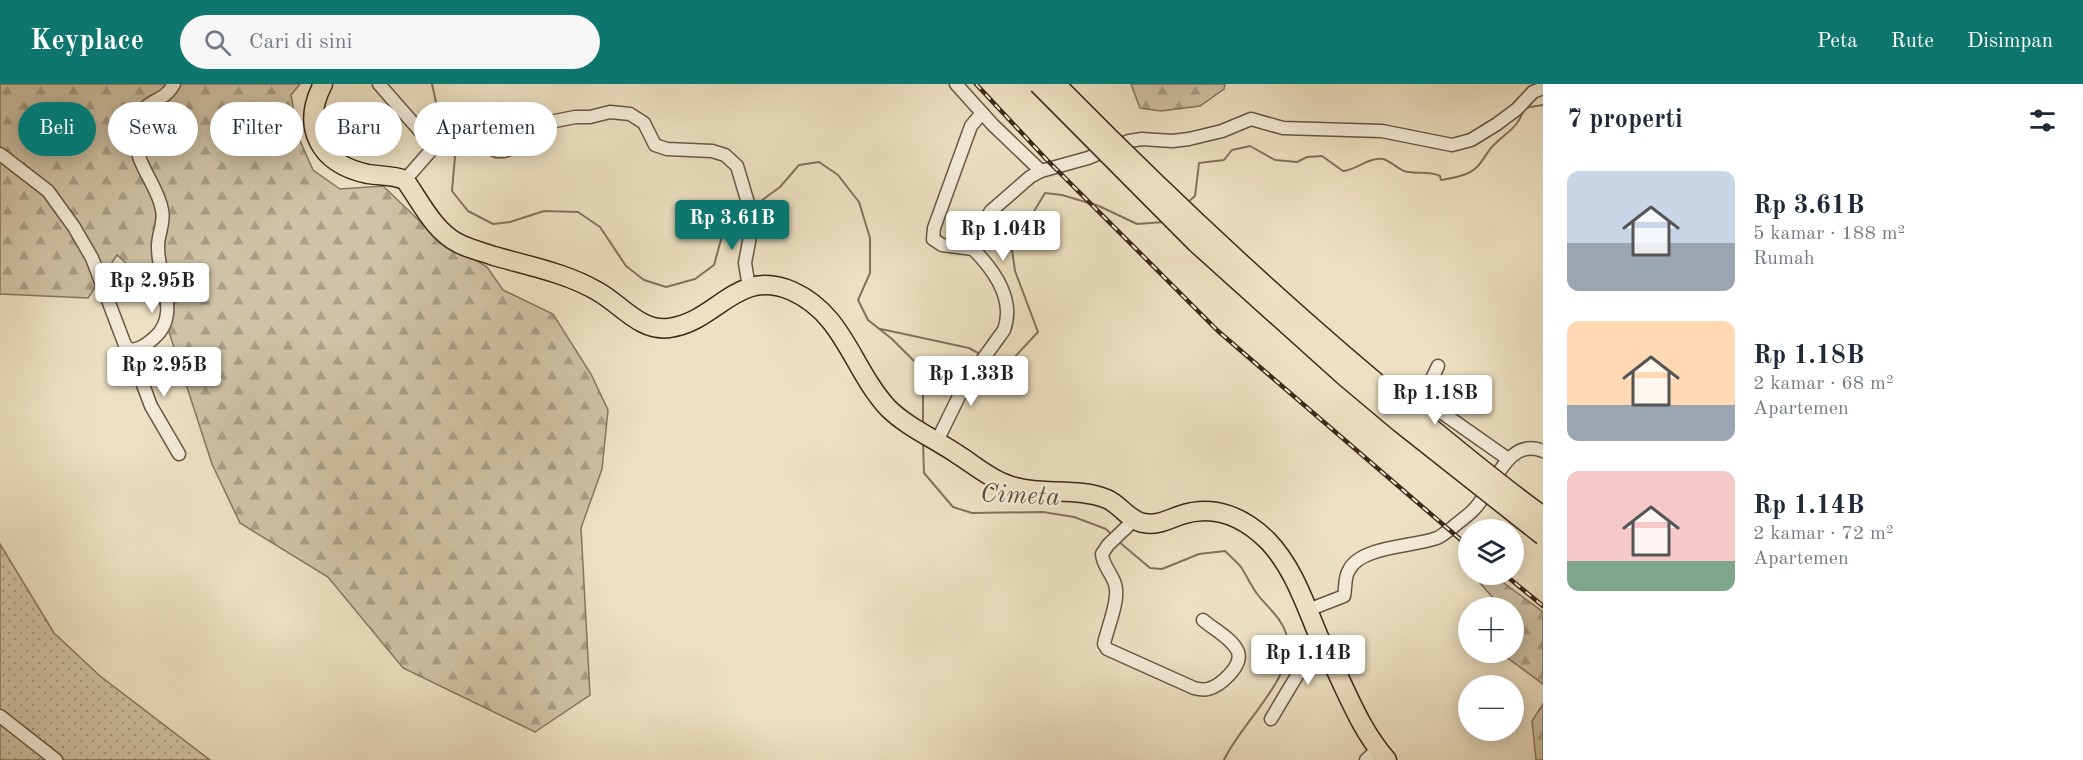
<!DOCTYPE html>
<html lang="id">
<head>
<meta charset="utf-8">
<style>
  body { margin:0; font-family:"Old Standard TT",serif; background:#f6f6f7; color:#1f2937; height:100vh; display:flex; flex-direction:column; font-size:22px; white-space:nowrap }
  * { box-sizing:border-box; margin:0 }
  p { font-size:20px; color:#747a83 }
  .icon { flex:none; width:33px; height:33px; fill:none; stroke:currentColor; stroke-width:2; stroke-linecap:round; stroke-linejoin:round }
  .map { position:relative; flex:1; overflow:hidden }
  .sheet { display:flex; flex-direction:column; background:#fff; width:540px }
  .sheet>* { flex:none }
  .hud { position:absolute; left:18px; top:18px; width:570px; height:54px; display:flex; gap:12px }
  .fabs { position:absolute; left:1458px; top:435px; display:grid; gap:12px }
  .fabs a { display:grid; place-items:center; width:66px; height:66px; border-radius:50%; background:#fff; box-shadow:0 3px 15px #0003; font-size:30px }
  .price { position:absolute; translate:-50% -51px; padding:0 14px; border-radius:6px; background:#fff; color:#222; font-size:20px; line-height:39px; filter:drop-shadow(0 2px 3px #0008) }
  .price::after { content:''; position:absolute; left:50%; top:36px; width:18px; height:14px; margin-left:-9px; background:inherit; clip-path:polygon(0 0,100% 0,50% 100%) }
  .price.active { background:#0f766e; color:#fff }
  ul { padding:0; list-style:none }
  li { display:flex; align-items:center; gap:18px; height:150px; padding:0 24px }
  li span { display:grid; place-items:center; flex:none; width:168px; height:120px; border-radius:12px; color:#555 }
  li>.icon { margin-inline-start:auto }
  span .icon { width:72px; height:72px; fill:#fffc; stroke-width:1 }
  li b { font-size:26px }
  h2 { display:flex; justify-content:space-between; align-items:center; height:72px; padding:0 24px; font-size:26px }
  .tag { padding:0 21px; border-radius:27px; background:#fff; box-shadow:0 3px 15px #0003; font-size:21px; line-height:54px }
  .tag.active { background:#0f766e; color:#fff }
  header { display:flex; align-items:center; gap:36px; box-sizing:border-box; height:84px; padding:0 30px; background:#0f766e; color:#fff }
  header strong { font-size:28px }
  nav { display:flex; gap:33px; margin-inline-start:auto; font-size:21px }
  .search { width:420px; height:54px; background:#f6f6f7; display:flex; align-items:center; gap:15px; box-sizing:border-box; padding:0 21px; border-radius:33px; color:#747a83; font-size:22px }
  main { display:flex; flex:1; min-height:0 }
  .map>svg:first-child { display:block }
</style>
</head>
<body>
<header>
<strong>Keyplace</strong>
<div class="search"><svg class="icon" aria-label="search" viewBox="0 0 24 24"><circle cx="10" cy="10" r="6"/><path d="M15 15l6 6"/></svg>Cari di sini</div>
<nav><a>Peta</a><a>Rute</a><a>Disimpan</a></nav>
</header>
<main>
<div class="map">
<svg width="1543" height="676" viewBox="0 0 1543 676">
  <defs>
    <pattern id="grass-dots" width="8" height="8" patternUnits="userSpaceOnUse" patternTransform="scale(1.5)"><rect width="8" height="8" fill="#d0c2a6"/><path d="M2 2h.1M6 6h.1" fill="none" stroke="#aa9e86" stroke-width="1.8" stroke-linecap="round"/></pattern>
    <pattern id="forest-firs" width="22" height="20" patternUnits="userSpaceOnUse" patternTransform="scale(1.5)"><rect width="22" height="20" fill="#d0c2a6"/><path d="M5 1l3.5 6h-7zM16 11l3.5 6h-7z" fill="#aa9e86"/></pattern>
  </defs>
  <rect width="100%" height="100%" fill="#eee1c3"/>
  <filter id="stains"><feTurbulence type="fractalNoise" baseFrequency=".00333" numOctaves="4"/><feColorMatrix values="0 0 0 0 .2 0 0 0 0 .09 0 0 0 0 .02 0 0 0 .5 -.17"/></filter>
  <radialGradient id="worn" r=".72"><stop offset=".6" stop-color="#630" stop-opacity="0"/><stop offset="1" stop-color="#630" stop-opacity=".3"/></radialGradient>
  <path fill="url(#grass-dots)" stroke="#867560" stroke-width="1.5" d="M0,460L54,549L100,592L210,676H0Z"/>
  <g fill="url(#forest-firs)" stroke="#867560" stroke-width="1.5">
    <path d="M0,0H300L291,11L298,52L313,86L340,105L383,102L433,150L487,183L503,206L553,230L591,290L608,326L602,385L581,444L590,611L535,648L403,584L328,493L240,439L212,380L155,205L117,171L88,214L0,210Z"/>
    <path d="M1131,0H1225L1224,5L1200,22L1161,27L1140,24Z"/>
    <path d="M1473,491H1493L1543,528V600L1501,569L1514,568V524L1501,523Z"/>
    <path d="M1543,620V676H1536L1532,637Z"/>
  </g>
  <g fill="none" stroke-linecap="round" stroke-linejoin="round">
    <g stroke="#83715c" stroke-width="2">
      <path d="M432,0L438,27L452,53"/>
      <path d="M456,61L452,107L468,127L493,140L510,138L544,127L578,128L600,143L626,182L644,196L666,203L695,195L714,181L722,152L747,127"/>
      <path d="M1187,119L1195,112L1199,79L1224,76L1232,66L1250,62L1275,76L1297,78L1307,73L1322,72L1343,87C1356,86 1369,73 1383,75C1390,77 1397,84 1404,87C1416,91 1428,86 1440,92L1441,96C1452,94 1468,92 1477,83C1482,78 1486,70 1491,64C1505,48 1518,46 1524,24L1543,21"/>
      <path d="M754,122L780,103L799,81L819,78L838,91L859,118L870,154V189L858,216L868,236L892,255L915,278L923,302V341"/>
      <path d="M881,245L969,264L980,270"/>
      <path d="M999,278L1011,277L1038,248L1015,187L1010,152L1018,131L1033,129L1045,109L1062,111L1099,122L1137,140L1164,138"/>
      <path d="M923,358L924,389L953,423L972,429L1043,428L1074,433L1106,445L1112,451"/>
      <path d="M1118,457L1150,484L1162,485L1199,470L1225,467C1230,472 1236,477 1241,483C1247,492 1251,502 1258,511C1268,524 1282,534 1287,552C1297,592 1240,640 1224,676"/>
    </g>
    <defs>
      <g id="minor">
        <path d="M379,0L434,63"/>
        <path d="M956,0L993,41L1041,87"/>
        <path d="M0,70L48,107L74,143L92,174L125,261L130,266C140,265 146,261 154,254C182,230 157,193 158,162C158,150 165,138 162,126C158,101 134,79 136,52C141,7 159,26 174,0"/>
        <path d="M405,96L434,63L448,57L478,59L497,67H504L522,61L532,47L555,37L575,33H590L610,28L630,30L644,39L655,61L667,65L712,67L725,71L737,82L751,129V147L745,179L749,203"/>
        <path d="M973,165L942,161L933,155L934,144L971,42L982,29"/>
        <path d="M130,266L151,322L179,370"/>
        <path d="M1438,282L1428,303V316L1434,323L1508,375"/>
        <path d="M937,357L965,300L1004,246C1015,216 994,186 973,165L979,144L991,127L1030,93L1041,87L1088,74L1129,57L1142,55L1172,57L1189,55L1222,47L1251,35L1283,44L1382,47L1452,61L1471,56L1497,40L1517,25L1533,8L1543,4"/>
        <path d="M1134,436L1108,461L1102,470C1103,484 1115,492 1116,505C1118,520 1107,545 1104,560L1107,565L1194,604C1198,605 1203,606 1208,605C1220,602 1243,582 1238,568C1233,555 1213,545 1203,536"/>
        <path d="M1308,526L1344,512C1346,503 1344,494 1349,486C1361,462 1413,463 1437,454C1442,452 1447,447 1452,444C1459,437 1470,431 1476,423C1494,403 1508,352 1543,367"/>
        <path d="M0,632L56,676"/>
        <path d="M1271,635L1320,553"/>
        <path d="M1366,676L1378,665"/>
      </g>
      <path id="highway" d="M323,0C300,44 320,80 368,90C380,92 393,91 405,96C420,117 434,147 458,159C469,165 483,168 494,172C529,182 566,189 597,207C621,220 640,248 669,244C717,238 737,183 792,207C844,230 852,285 888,324C907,343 935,355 957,370C973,380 989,394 1006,400C1039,413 1075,402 1107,415C1121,421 1129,437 1144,439C1157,442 1169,435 1181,431C1214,420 1244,433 1268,457C1293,483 1305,520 1319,553C1325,566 1333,579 1339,593C1353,623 1365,651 1387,676"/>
    </defs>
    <use href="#minor" stroke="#695644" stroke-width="15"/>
    <use href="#highway" stroke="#3d2819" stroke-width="21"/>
    <use href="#minor" stroke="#f4ecd8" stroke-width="12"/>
    <use href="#highway" stroke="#eee1c3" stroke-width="18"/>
    <defs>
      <g id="rail">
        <path d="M976,0L1047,76L1218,247L1468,462"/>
        <path d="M1504,490L1543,522"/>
      </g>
    </defs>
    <use href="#rail" stroke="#3d2819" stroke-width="4.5"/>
    <use href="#rail" stroke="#f4ecd8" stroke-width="2" stroke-dasharray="7" stroke-linecap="butt"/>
    <defs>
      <g id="highway-bridge">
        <path d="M1038,0L1196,159L1344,292L1400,339L1543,452"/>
        <path d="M1056,0C1171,117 1291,229 1418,333C1459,367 1500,401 1543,432"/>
      </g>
    </defs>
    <use href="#highway-bridge" stroke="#3d2819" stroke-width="21" stroke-linecap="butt"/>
    <use href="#highway-bridge" stroke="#eee1c3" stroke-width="18"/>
  </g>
  <g text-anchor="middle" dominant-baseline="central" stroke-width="4.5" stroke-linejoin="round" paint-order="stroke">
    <g font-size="26" font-style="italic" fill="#604d3b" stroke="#f4ecd8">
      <text transform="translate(1020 412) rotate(3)">Cimeta</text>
    </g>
  </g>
  <rect width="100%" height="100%" filter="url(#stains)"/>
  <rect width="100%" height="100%" fill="url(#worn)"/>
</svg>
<div class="fabs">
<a><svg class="icon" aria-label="layers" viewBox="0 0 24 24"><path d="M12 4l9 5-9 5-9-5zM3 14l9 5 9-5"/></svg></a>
<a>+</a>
<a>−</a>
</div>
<b class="price active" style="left:732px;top:167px">Rp 3.61B</b>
<b class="price" style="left:1003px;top:178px">Rp 1.04B</b>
<b class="price" style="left:152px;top:230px">Rp 2.95B</b>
<b class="price" style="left:164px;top:314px">Rp 2.95B</b>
<b class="price" style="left:971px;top:323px">Rp 1.33B</b>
<b class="price" style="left:1435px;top:342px">Rp 1.18B</b>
<b class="price" style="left:1308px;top:602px">Rp 1.14B</b>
<div class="hud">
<a class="tag active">Beli</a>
<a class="tag">Sewa</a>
<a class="tag">Filter</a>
<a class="tag">Baru</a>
<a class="tag">Apartemen</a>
</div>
</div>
<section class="sheet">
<h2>7 properti<svg class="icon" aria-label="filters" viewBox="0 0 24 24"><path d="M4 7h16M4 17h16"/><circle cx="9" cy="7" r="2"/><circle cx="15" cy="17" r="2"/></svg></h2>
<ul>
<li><span style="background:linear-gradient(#c9d6e8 60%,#9aa5b1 0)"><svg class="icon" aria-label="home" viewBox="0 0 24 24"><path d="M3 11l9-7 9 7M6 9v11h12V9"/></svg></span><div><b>Rp 3.61B</b><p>5 kamar · 188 m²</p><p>Rumah</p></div></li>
<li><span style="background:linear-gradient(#ffd9b3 70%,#9aa5b1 0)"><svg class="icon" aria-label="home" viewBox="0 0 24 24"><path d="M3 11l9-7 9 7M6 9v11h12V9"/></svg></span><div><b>Rp 1.18B</b><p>2 kamar · 68 m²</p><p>Apartemen</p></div></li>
<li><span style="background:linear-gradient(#f6c9c9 75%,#7fa58c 0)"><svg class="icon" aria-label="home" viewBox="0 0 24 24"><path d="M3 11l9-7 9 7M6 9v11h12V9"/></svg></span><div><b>Rp 1.14B</b><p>2 kamar · 72 m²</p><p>Apartemen</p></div></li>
</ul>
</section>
</main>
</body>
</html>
